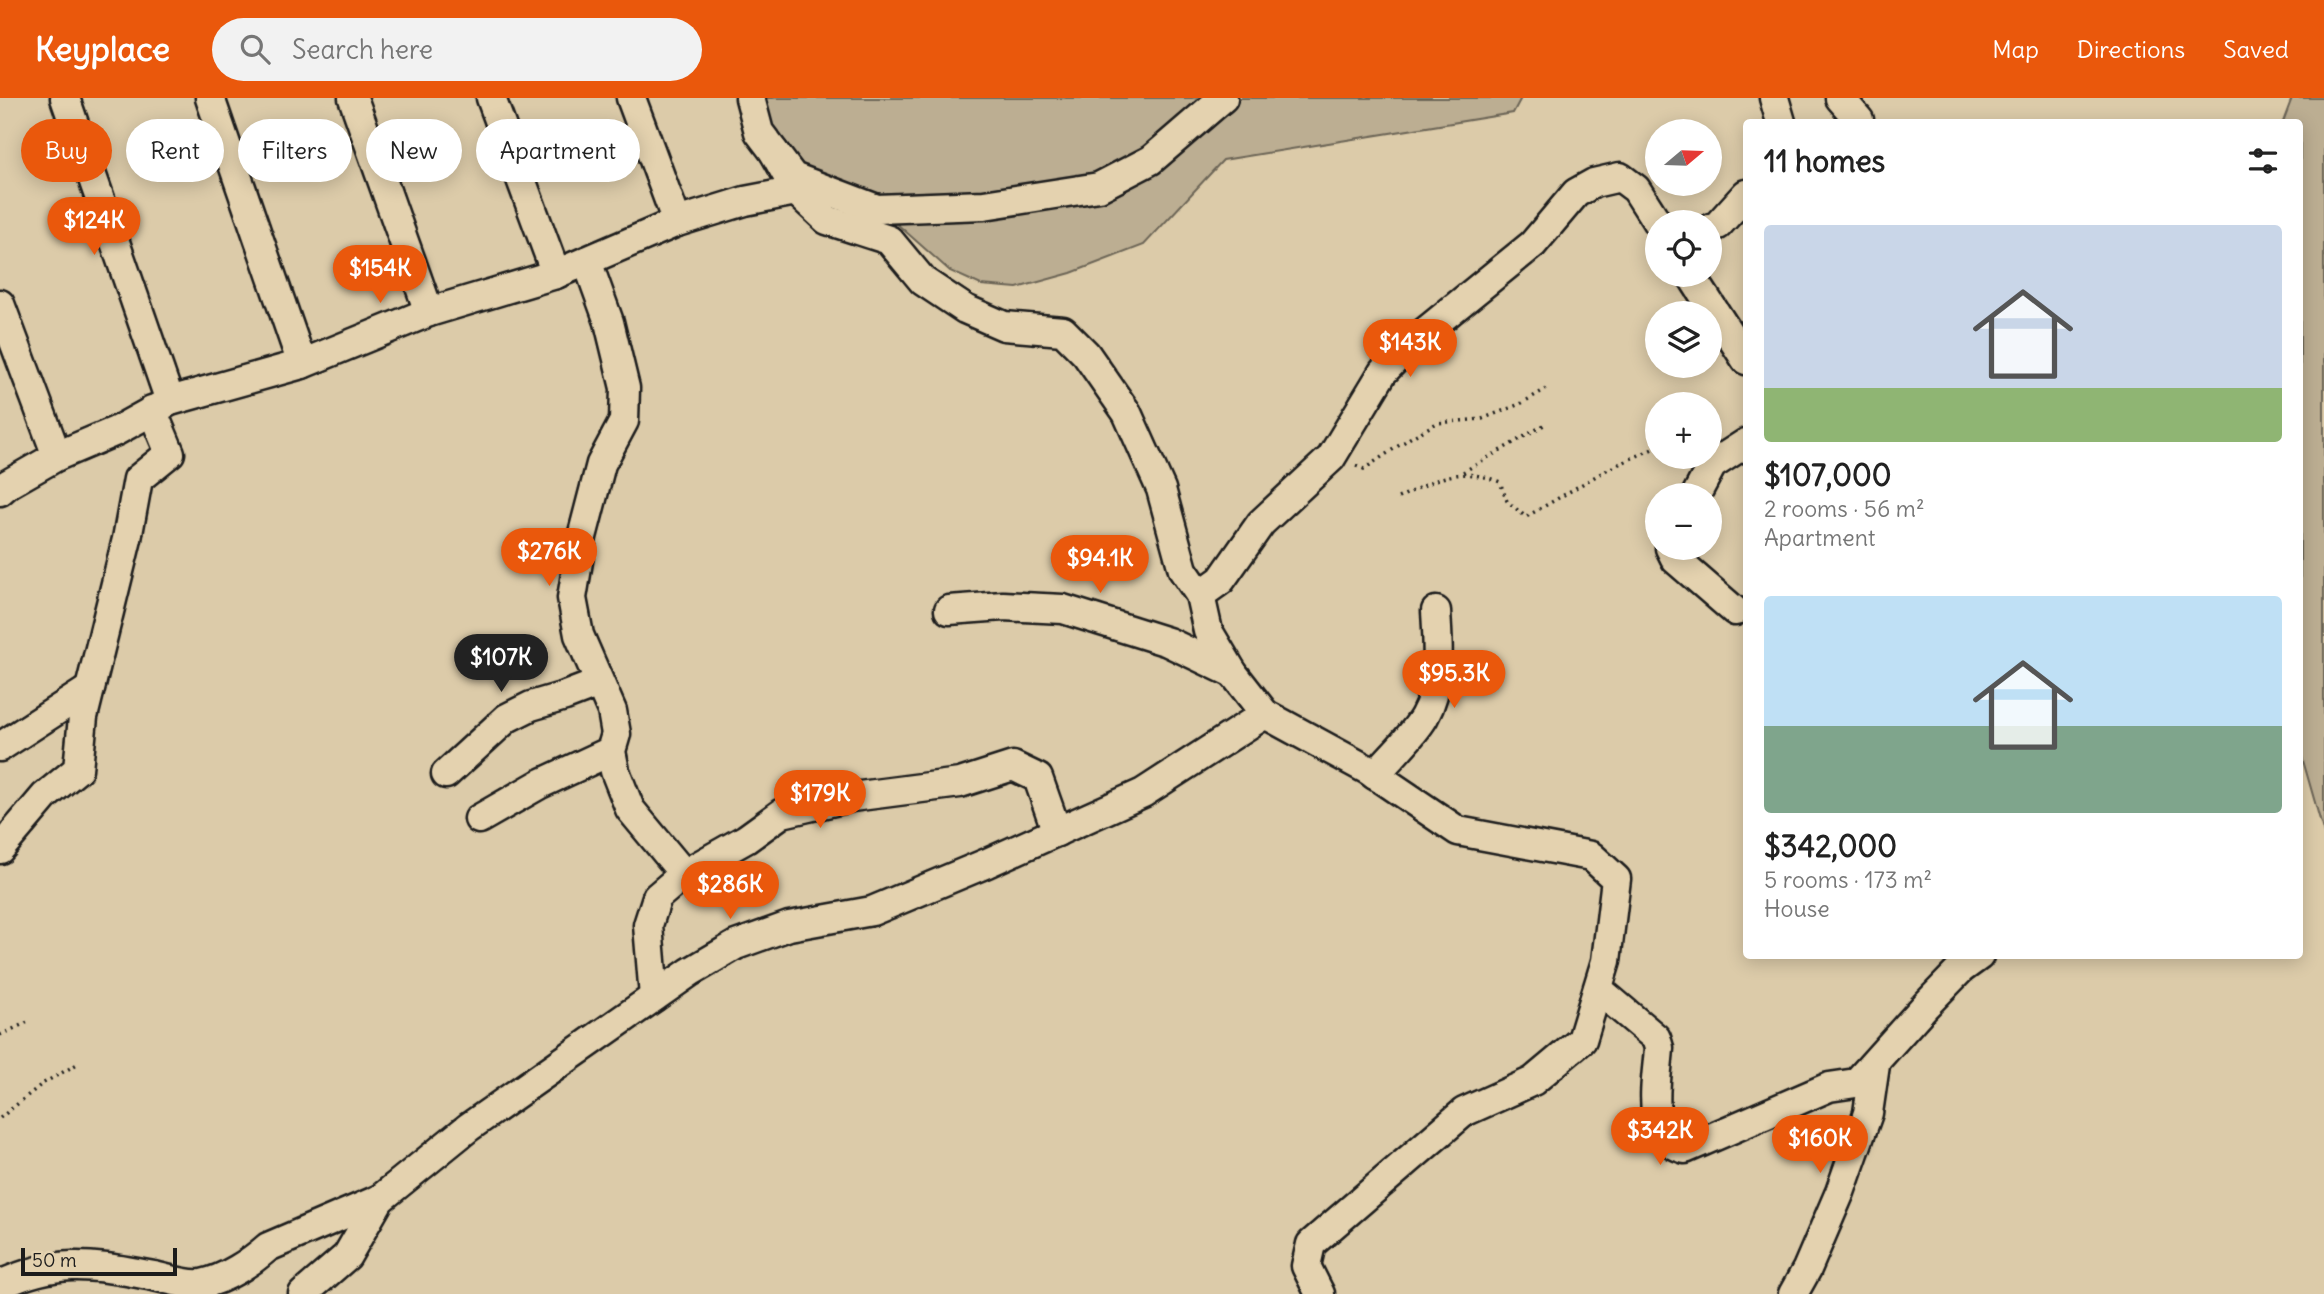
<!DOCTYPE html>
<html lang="en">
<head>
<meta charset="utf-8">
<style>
  body { margin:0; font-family:Delius,sans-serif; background:#f2f2f2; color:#222; height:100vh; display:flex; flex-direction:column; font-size:26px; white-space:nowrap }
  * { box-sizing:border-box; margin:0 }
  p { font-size:23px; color:#767676 }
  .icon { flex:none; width:38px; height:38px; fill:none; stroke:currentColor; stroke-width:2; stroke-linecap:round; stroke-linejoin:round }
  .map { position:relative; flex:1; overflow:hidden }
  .details { position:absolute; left:1743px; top:21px; width:560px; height:840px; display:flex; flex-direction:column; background:#fff; border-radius:7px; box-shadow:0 4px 18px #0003 }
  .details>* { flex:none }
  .hud { position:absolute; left:21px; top:21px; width:665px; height:63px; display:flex; gap:14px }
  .needle { width:46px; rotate:71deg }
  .tools { position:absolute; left:1645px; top:21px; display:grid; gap:14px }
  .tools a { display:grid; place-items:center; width:77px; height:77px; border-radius:50%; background:#fff; box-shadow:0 4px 18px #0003; font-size:35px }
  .scale { position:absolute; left:21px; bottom:18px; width:156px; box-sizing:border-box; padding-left:7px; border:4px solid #1c1c1c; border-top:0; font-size:19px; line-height:24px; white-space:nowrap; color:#1c1c1c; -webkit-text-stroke:5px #e4d2af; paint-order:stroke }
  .price { position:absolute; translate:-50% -60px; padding:0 16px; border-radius:24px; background:#ea580c; color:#fff; font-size:23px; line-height:46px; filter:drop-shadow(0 2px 4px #0008) }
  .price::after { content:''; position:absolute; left:50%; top:42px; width:21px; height:16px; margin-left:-10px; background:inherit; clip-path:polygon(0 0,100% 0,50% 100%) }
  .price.on { background:#222; color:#fff }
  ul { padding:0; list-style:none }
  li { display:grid; align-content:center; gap:14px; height:371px; padding:0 21px }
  li span { display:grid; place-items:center; height:217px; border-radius:7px; color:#555 }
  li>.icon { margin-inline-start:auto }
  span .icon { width:126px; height:126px; fill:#fffc; stroke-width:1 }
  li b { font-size:30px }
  h2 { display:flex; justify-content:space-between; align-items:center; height:84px; padding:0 21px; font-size:30px }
  .pill { padding:0 24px; border-radius:32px; background:#fff; box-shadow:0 4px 18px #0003; font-size:24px; line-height:63px }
  .pill.on { background:#ea580c; color:#fff }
  header { display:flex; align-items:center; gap:42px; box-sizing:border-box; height:98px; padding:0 35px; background:#ea580c; color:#fff }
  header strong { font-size:33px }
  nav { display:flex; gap:38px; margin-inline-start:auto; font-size:24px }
  .search { width:490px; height:63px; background:#f2f2f2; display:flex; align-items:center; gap:18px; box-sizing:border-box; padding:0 24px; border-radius:38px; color:#767676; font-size:26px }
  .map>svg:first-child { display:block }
</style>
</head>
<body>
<header>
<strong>Keyplace</strong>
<div class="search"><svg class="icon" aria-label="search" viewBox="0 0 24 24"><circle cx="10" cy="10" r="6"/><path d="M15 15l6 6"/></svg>Search here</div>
<nav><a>Map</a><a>Directions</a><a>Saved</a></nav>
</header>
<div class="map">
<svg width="2324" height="1196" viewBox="0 0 2324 1196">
  <rect width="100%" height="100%" fill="#dccba9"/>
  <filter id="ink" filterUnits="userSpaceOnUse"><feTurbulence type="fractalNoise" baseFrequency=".0143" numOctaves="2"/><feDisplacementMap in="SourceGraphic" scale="14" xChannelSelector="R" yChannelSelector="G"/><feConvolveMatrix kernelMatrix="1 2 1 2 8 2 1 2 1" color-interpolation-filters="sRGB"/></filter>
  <g filter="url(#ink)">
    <g fill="#bcae92" stroke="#6c6557" stroke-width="2">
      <path d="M750,0H1521L1513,15L1223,62L1144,147L1071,175L1017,190L981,187L950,173L895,124L793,79Z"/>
      <path d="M2292,0H2324V736L2300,652V24H2283Z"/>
    </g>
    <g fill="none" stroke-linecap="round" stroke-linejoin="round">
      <defs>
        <g id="minor">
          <path d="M65,0L170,303"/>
          <path d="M210,0L302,266"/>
          <path d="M353,0L429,214"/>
          <path d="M491,0L556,176"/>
          <path d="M631,0L677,124"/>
          <path d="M750,0L759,34L793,79L877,111L984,107L1099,89L1151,62L1223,0"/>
          <path d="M1774,0L1781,24"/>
          <path d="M1840,0L1859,22V24"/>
          <path d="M774,54L796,93L827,122L889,142L923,183L965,211L1004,228L1063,233L1086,256L1127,315L1161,391L1183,472L1200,497L1208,533L1233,575L1265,616L1368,672L1458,733L1591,758L1616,781L1606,863L1582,942L1533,983L1464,1014L1311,1146L1306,1168L1320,1196"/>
          <path d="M1710,131L1718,127L1746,96"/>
          <path d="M587,163L609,224L625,290L624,323L601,366L582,439L572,500L579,537L612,613L616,636L611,653L615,673L630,711L684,776"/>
          <path d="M1691,177L1746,262"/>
          <path d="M0,206L57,358"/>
          <path d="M0,393L8,386L57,358L116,333L170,303L302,266L429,214L556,176L677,124L745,103L796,93"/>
          <path d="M1696,397L1712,367L1746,345"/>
          <path d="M1670,450L1676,462L1735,513"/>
          <path d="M1200,497L1221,482L1261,425L1331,360L1383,274L1410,246L1533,146L1576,95L1594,85L1620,79L1636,91L1657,124"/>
          <path d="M949,512L1003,508L1063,511L1168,544L1233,575"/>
          <path d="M0,649L88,592"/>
          <path d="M446,676L507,620L531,608L565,598L599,585"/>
          <path d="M1375,677C1390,659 1413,638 1424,619C1442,587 1438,548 1436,513"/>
          <path d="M479,721L540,686L611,653"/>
          <path d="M0,751L45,698L78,671L83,619L127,441L138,381L170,355L152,312"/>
          <path d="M1598,891L1656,940L1659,950C1657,983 1643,1040 1685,1051L1829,989L1856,985L1926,907L1961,871L1979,858"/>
          <path d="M654,899L648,827L657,799L684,776L746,741L782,715L852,699L960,685L1013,668L1038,680L1057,734"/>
          <path d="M0,1187C60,1159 92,1167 154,1178C168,1181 188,1188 202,1186C226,1181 251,1164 268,1149L380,1101"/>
          <path d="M303,1196L347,1158L380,1101L469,1029L690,874L736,847L789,828L872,813L987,765L1143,695L1265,616"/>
          <path d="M1793,1196L1807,1171L1840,1094L1868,1015L1875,967"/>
        </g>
      </defs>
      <use href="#minor" stroke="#1c1c1c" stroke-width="33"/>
      <g stroke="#1c1c1c" stroke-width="3.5" stroke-dasharray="2 5" stroke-linecap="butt">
        <path d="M1356,368L1364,371L1410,340L1437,325L1482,321L1520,306L1546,291"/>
        <path d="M1463,374L1544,327"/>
        <path d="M1398,400C1438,381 1456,367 1500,384L1507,403L1526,419L1608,371L1657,349"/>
        <path d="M0,937L30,923"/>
        <path d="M0,1020L42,986L79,965"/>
      </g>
      <use href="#minor" stroke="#e4d2af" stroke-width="28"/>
    </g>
  </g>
</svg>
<div class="tools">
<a><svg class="needle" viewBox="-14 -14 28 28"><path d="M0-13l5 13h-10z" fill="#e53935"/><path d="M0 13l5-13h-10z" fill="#767676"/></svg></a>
<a><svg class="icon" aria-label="locate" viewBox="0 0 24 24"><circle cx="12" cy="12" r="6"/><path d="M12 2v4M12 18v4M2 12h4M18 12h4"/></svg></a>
<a><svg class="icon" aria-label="layers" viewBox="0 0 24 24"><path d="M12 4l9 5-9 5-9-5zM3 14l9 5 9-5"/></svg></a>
<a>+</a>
<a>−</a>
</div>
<div class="scale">50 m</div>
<b class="price" style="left:94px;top:159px">$124K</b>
<b class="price" style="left:380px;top:207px">$154K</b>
<b class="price" style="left:1410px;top:281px">$143K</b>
<b class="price" style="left:549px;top:490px">$276K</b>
<b class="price" style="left:1100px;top:497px">$94.1K</b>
<b class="price on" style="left:501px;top:596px">$107K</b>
<b class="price" style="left:1454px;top:612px">$95.3K</b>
<b class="price" style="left:820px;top:732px">$179K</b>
<b class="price" style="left:730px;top:823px">$286K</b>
<b class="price" style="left:1660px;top:1069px">$342K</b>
<b class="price" style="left:1820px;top:1077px">$160K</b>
<div class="hud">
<a class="pill on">Buy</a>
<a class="pill">Rent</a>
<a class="pill">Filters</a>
<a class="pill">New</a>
<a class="pill">Apartment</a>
</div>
<section class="details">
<h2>11 homes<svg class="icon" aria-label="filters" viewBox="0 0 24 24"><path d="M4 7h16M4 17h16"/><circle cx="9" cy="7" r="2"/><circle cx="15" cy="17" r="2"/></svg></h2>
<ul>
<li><span style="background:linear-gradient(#c9d6e8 75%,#8fb573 0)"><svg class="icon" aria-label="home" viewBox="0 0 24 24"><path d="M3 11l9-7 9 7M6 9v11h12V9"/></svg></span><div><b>$107,000</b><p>2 rooms · 56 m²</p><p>Apartment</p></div></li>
<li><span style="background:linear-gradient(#bfe0f5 60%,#7fa58c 0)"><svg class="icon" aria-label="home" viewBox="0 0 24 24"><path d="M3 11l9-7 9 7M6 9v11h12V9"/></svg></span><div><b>$342,000</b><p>5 rooms · 173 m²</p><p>House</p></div></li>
</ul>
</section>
</div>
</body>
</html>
